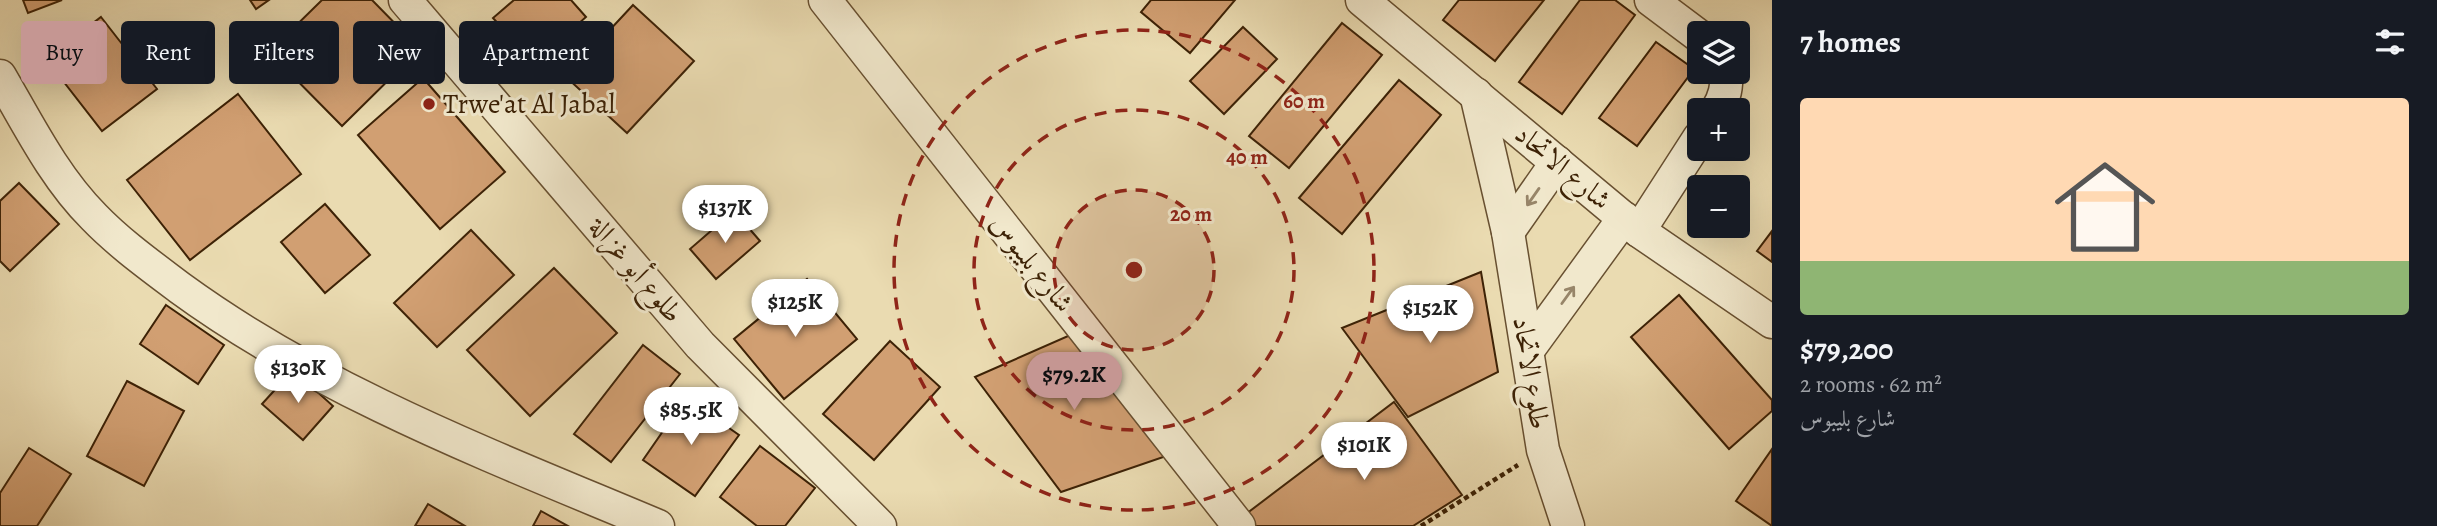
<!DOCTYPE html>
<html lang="en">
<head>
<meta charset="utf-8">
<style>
  body { margin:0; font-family:Alegreya,Amiri,serif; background:#20242c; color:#f1f3f6; height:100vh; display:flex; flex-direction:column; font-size:26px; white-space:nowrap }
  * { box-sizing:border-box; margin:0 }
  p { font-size:23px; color:#9ea1a6 }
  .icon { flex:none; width:38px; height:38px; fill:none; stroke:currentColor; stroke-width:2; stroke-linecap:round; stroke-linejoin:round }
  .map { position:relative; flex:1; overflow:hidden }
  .sheet { display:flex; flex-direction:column; background:#171b24; width:665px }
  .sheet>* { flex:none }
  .hud { position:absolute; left:21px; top:21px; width:665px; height:63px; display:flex; gap:14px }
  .buttons { position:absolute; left:1687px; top:21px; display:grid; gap:14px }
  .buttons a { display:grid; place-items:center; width:63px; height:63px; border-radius:7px; background:#171b24; box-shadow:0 7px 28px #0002; font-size:35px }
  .price { position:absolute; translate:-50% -60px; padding:0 16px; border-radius:24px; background:#fff; color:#222; font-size:23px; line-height:46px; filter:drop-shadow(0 2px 4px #0008) }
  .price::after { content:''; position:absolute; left:50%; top:42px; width:21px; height:16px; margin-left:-10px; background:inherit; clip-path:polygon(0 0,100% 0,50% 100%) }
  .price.current { background:#c59692; color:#111 }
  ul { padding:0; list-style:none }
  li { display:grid; align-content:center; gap:14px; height:371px; padding:0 28px }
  li span { display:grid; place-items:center; height:217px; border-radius:7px; color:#555 }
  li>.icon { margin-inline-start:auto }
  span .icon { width:126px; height:126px; fill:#fffc; stroke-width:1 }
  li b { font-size:30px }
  h2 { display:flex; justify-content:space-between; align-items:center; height:84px; padding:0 28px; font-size:30px }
  .pill { padding:0 24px; border-radius:7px; background:#171b24; box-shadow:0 7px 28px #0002; font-size:24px; line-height:63px }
  .pill.current { background:#c59692; color:#111 }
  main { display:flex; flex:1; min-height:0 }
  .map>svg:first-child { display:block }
</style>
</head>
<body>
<main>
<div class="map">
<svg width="1772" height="526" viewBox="0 0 1772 526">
  <rect width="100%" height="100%" fill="#eadbb1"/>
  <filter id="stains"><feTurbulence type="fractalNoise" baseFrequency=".00286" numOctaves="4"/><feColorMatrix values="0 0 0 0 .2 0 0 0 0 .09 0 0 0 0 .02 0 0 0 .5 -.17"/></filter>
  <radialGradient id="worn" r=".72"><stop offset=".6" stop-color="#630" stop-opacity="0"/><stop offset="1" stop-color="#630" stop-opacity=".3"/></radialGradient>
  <g fill="#d19f72" stroke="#3d2206" stroke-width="2">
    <path d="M23,0H62L28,13Z"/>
    <path d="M250,0H269L256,9Z"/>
    <path d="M322,0H372L420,49L342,126L269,52Z"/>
    <path d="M514,0H571L586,17L534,63L493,18Z"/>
    <path d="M1151,0H1235L1190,53L1141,12Z"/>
    <path d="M1459,0H1544L1495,61L1443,20Z"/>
    <path d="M1580,0H1615L1635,15L1562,114L1519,82Z"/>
    <path d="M633,5L694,61L627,133L566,77Z"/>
    <path d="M101,17L157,89L102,131L46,59Z"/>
    <path d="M1342,23L1382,55L1289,168L1249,136Z"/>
    <path d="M1243,27L1277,59L1224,114L1190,81Z"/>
    <path d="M1656,42L1694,69L1637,146L1599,118Z"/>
    <path d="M423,78L505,172L440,229L358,135Z"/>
    <path d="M1399,80L1441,115L1342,234L1299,198Z"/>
    <path d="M238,94L301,174L190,260L127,180Z"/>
    <path d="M19,183L59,224L10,271L0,261V201Z"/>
    <path d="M325,204L370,255L325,293L281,242Z"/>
    <path d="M734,211L760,241L716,279L690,249Z"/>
    <path d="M471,230L514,275L437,347L394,303Z"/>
    <path d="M1772,231V262L1757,251Z"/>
    <path d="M554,268L617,333L530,416L467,350Z"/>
    <path d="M1481,272L1498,372L1408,417L1342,328Z"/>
    <path d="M807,279L857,339L784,399L734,339Z"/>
    <path d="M1679,295L1772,400V411L1729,449L1631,337Z"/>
    <path d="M166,305L224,345L198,384L140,344Z"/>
    <path d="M1084,329L1175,453L1061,492L975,377Z"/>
    <path d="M890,341L940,387L874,460L823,414Z"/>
    <path d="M643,345L680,374L611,462L574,434Z"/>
    <path d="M293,370L333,406L303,440L262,404Z"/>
    <path d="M127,381L184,411L144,486L87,456Z"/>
    <path d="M686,398L739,435L695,496L643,460Z"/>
    <path d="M1394,402L1462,495L1413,526H1249L1242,517Z"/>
    <path d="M760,446L815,488L785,526H757L720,497Z"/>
    <path d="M29,448L71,474L37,526H0V493Z"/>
    <path d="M1772,449V526L1736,501Z"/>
    <path d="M428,504L465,526H415Z"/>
    <path d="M541,511L568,526H533Z"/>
  </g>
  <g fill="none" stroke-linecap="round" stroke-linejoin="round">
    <defs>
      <g id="minor">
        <path d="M405,0L700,345L880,526"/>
        <path d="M825,0L1239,526"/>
        <path d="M1362,0L1639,231L1772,322"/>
        <path d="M1651,0L1699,36"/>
        <path d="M0,76C28,124 54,177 94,217C119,243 151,266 180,288C324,393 494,457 658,526"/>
        <path d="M1476,94L1508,232L1543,450L1568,526"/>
        <path d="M1717,110C1725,97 1727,87 1726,72"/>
        <path d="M1639,231L1699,138"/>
        <path d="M1508,232L1557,162"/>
        <path d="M1528,350L1624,218"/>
      </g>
    </defs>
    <use href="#minor" stroke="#685031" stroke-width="35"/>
    <path stroke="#3d2206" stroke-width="4.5" stroke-dasharray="5 3.5" stroke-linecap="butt" d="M1421,526L1518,465"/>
    <use href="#minor" stroke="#f1e8cc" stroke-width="32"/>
  </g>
  <defs><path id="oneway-shaft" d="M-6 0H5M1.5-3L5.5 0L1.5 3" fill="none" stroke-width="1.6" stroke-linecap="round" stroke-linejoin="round" transform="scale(1.75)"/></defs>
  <g stroke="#978569">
    <use href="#oneway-shaft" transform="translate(1533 197) rotate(125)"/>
    <use href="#oneway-shaft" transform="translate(1568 295) rotate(-54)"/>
  </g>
  <circle cx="1134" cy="270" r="80" fill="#8f2418" fill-opacity=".12"/>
  <g fill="none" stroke="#8f2418" stroke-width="3.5" stroke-dasharray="12 9">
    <circle cx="1134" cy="270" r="80"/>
    <circle cx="1134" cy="270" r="160"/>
    <circle cx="1134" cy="270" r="240"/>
  </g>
  <circle fill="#8f2418" stroke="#f1e8cc" stroke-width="2.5" cx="429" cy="104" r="7"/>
  <g text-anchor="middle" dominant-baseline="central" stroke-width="6" stroke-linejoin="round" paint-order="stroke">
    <g font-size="28" fill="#3d2206" stroke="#f1e8cc" text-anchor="start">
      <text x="443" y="104">Trwe'at Al Jabal</text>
    </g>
    <g font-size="28" fill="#3d2206" stroke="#f1e8cc">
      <text transform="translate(1563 167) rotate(40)">شارع الاتحاد</text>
      <text transform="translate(1032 263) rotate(52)">شارع بليبوس</text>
      <text transform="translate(636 270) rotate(50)">طلوع أبو غزالة</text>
      <text transform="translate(1531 373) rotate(81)">طلوع الاتحاد</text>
    </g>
  </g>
  <circle cx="1134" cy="270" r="10" fill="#8f2418" stroke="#f1e8cc" stroke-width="3.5"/>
  <g font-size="21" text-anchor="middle" font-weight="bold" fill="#8f2418" stroke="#f1e8cc" stroke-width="6" stroke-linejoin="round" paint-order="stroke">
    <text x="1304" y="108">60 m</text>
    <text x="1247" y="164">40 m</text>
    <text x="1191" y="221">20 m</text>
  </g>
  <rect width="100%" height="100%" filter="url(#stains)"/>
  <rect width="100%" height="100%" fill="url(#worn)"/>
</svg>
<div class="buttons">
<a><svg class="icon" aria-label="layers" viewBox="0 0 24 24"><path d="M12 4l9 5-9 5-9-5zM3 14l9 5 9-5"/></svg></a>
<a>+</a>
<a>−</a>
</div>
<b class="price" style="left:725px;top:245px">$137K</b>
<b class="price" style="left:795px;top:339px">$125K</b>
<b class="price" style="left:1430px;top:345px">$152K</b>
<b class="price" style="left:298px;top:405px">$130K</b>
<b class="price current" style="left:1074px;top:412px">$79.2K</b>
<b class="price" style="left:691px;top:447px">$85.5K</b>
<b class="price" style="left:1364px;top:482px">$101K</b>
<div class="hud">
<a class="pill current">Buy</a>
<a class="pill">Rent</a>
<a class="pill">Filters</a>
<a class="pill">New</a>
<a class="pill">Apartment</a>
</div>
</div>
<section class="sheet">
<h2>7 homes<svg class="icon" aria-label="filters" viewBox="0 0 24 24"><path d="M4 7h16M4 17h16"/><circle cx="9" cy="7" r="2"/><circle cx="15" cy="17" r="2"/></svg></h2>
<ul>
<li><span style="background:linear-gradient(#ffd9b3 75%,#8fb573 0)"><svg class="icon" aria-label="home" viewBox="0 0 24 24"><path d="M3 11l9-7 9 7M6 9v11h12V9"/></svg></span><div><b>$79,200</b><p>2 rooms · 62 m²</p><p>شارع بليبوس</p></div></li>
</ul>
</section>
</main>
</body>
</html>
